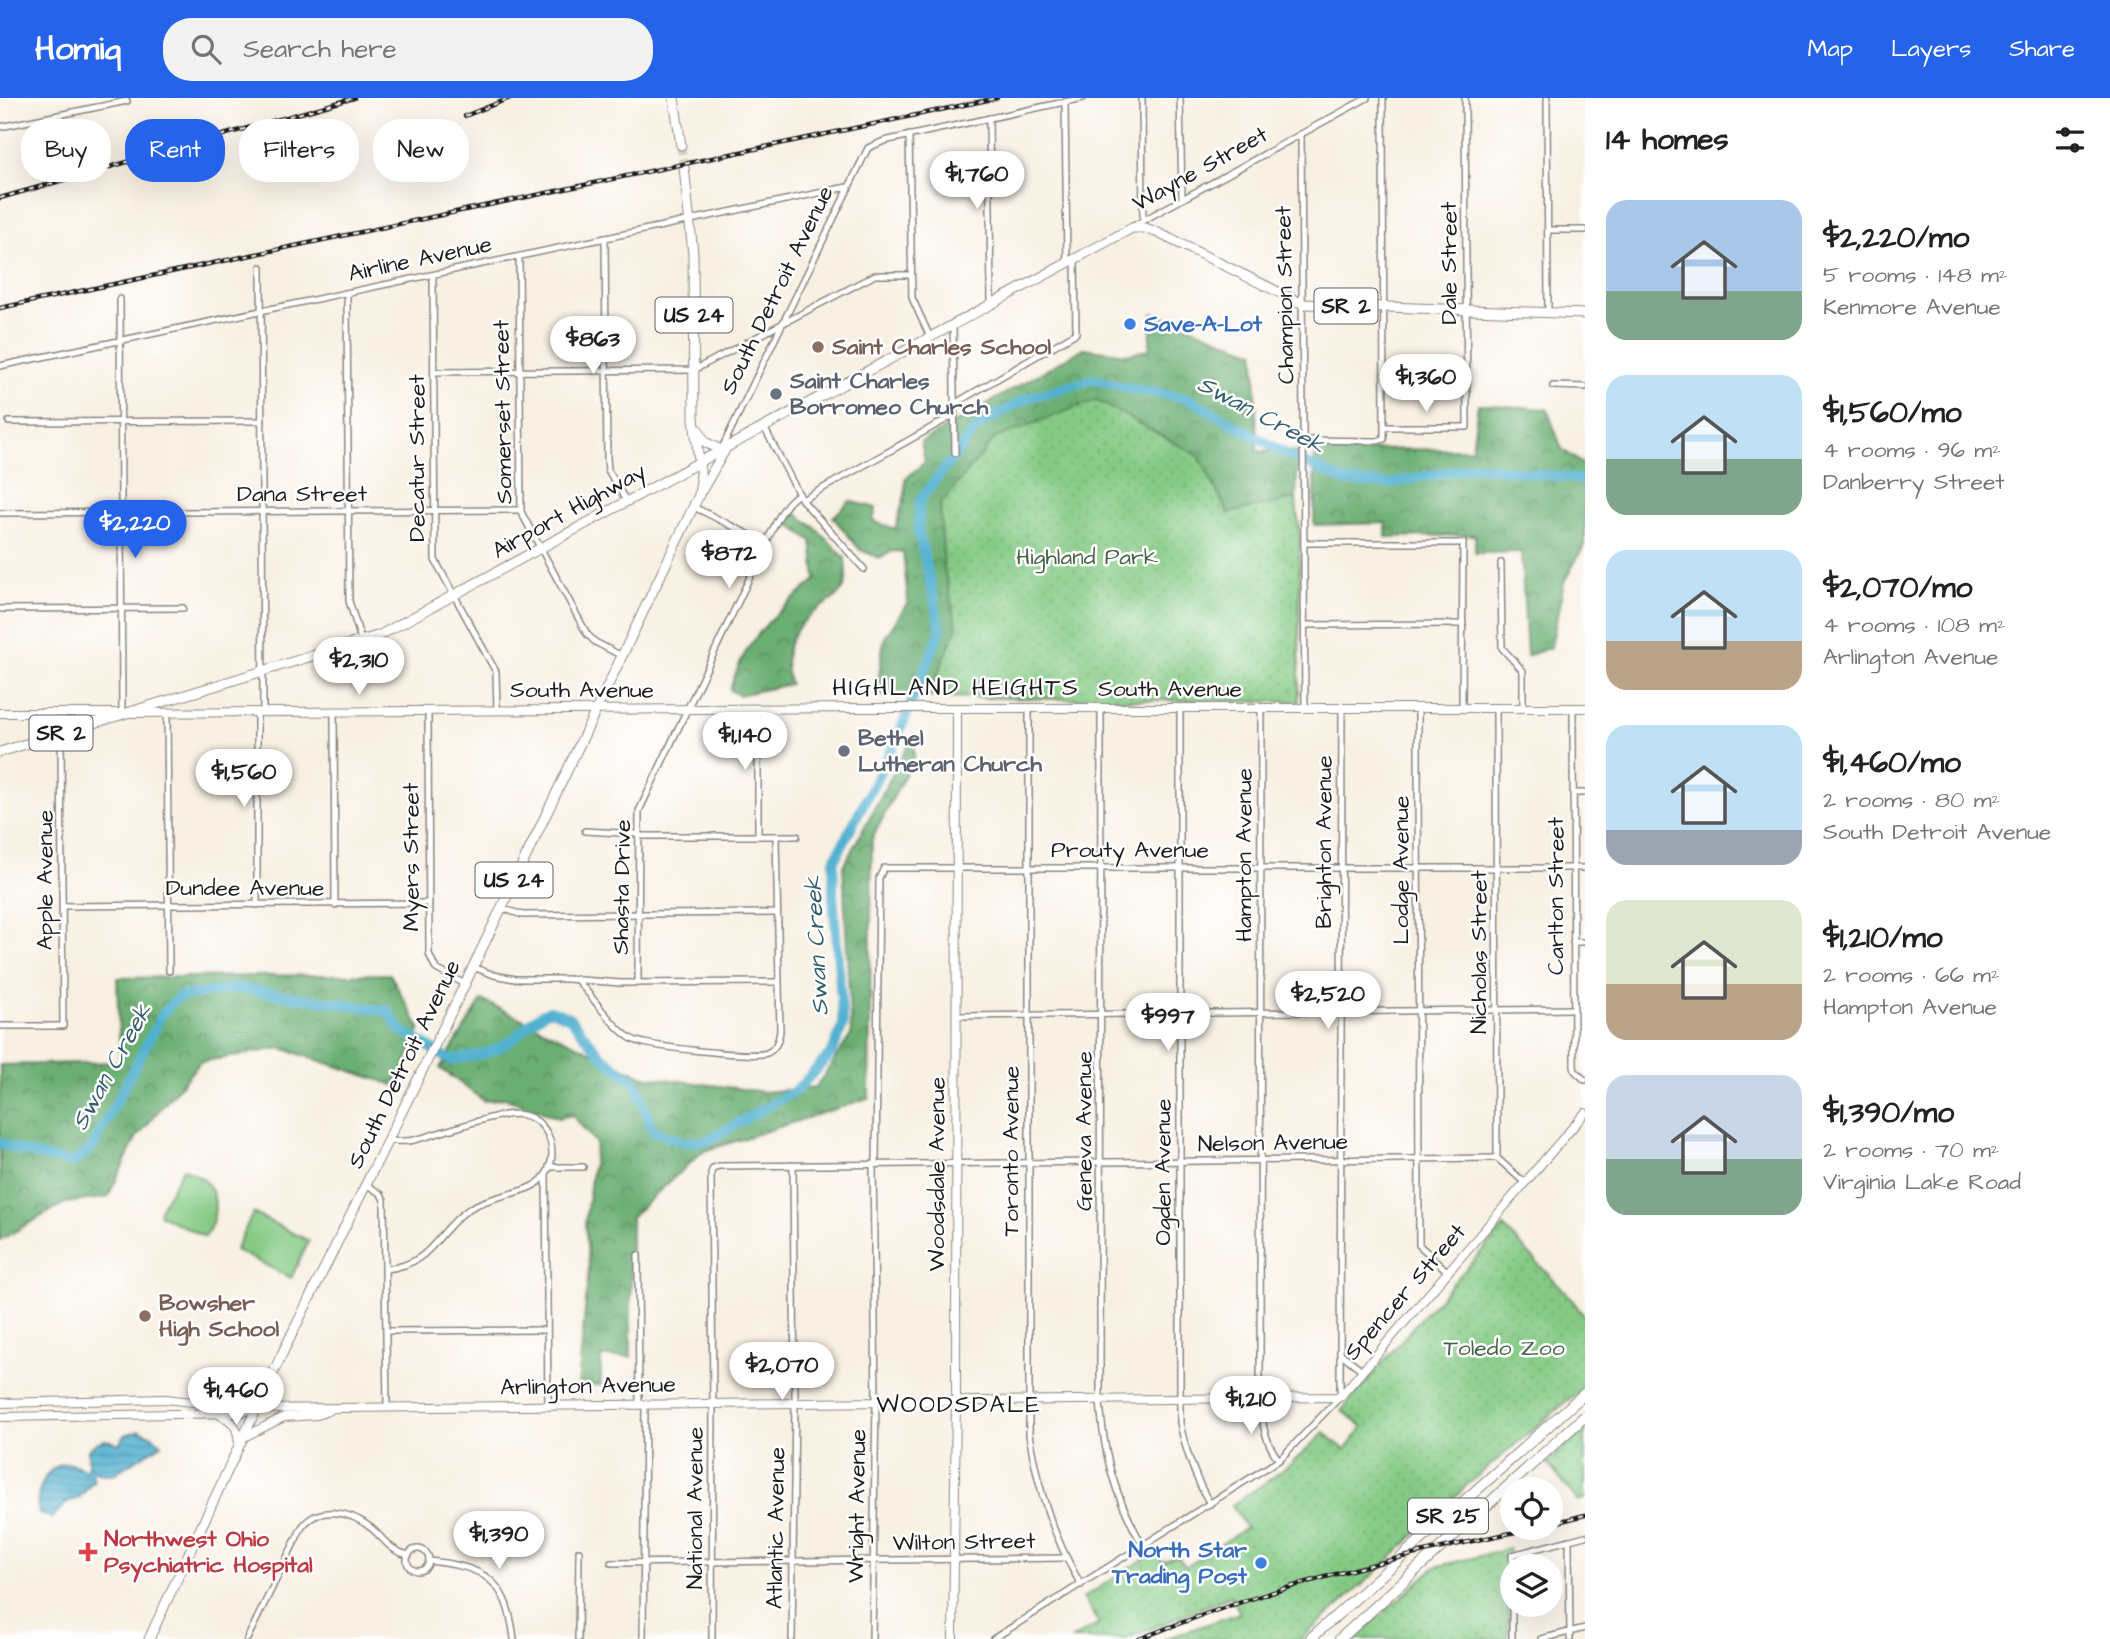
<!DOCTYPE html>
<html lang="en">
<head>
<meta charset="utf-8">
<style>
  body { margin:0; font-family:"Architects Daughter",sans-serif; background:#f2f2f2; color:#222; height:100vh; display:flex; flex-direction:column; font-size:26px; white-space:nowrap }
  * { box-sizing:border-box; margin:0 }
  p { font-size:23px; color:#767676 }
  .icon { flex:none; width:38px; height:38px; fill:none; stroke:currentColor; stroke-width:2; stroke-linecap:round; stroke-linejoin:round }
  .map { position:relative; flex:1; overflow:hidden }
  .panel { display:flex; flex-direction:column; background:#fff; width:525px }
  .panel>* { flex:none }
  .banner { position:absolute; left:21px; top:21px; width:665px; height:63px; display:flex; gap:14px }
  .fabs { position:absolute; left:1500px; top:1379px; display:grid; gap:14px }
  .fabs a { display:grid; place-items:center; width:63px; height:63px; border-radius:50%; background:#fff; box-shadow:0 7px 28px #0002; font-size:35px }
  .price { position:absolute; translate:-50% -60px; padding:0 16px; border-radius:24px; background:#fff; color:#222; font-size:23px; line-height:46px; filter:drop-shadow(0 2px 4px #0008) }
  .price::after { content:''; position:absolute; left:50%; top:42px; width:21px; height:16px; margin-left:-10px; background:inherit; clip-path:polygon(0 0,100% 0,50% 100%) }
  .price.current { background:#2563eb; color:#fff }
  ul { padding:0; list-style:none }
  li { display:flex; align-items:center; gap:21px; height:175px; padding:0 21px }
  li span { display:grid; place-items:center; flex:none; width:196px; height:140px; border-radius:21px; color:#555 }
  li>.icon { margin-inline-start:auto }
  span .icon { width:84px; height:84px; fill:#fffc; stroke-width:1 }
  li b { font-size:30px }
  h2 { display:flex; justify-content:space-between; align-items:center; height:84px; padding:0 21px; font-size:30px }
  .pill { padding:0 24px; border-radius:28px; background:#fff; box-shadow:0 7px 28px #0002; font-size:24px; line-height:63px }
  .pill.current { background:#2563eb; color:#fff }
  header { display:flex; align-items:center; gap:42px; box-sizing:border-box; height:98px; padding:0 35px; background:#2563eb; color:#fff }
  header strong { font-size:33px }
  nav { display:flex; gap:38px; margin-inline-start:auto; font-size:24px }
  .search { width:490px; height:63px; background:#f2f2f2; display:flex; align-items:center; gap:18px; box-sizing:border-box; padding:0 24px; border-radius:28px; color:#767676; font-size:26px }
  main { display:flex; flex:1; min-height:0 }
  .map>svg:first-child { display:block }
</style>
</head>
<body>
<header>
<strong>Homiq</strong>
<div class="search"><svg class="icon" aria-label="search" viewBox="0 0 24 24"><circle cx="10" cy="10" r="6"/><path d="M15 15l6 6"/></svg>Search here</div>
<nav><a>Map</a><a>Layers</a><a>Share</a></nav>
</header>
<main>
<div class="map">
<svg width="1585" height="1541" viewBox="0 0 1585 1541">
  <defs>
    <pattern id="forest-crowns" width="20" height="18" patternUnits="userSpaceOnUse" patternTransform="scale(1.75)"><rect width="20" height="18" fill="#6bae72"/><path d="M2 6a3 3 0 1 1 6 0M12 15a3 3 0 1 1 6 0" fill="none" stroke="#578d5d"/></pattern>
    <pattern id="park-dots" width="8" height="8" patternUnits="userSpaceOnUse" patternTransform="scale(1.75)"><rect width="8" height="8" fill="#84ca84"/><path d="M2 2h.1M6 6h.1" fill="none" stroke="#71ad71" stroke-width="1.8" stroke-linecap="round"/></pattern>
    <pattern id="water-rules" width="6" height="5" patternUnits="userSpaceOnUse" patternTransform="scale(1.75)"><rect width="6" height="5" fill="#51b1d0"/><path d="M0 2.5h6" fill="none" stroke="#428fa8"/></pattern>
  </defs>
  <rect width="100%" height="100%" fill="#fff"/>
  <filter id="ink" filterUnits="userSpaceOnUse"><feTurbulence type="fractalNoise" baseFrequency=".0143" numOctaves="2"/><feDisplacementMap in="SourceGraphic" scale="14" xChannelSelector="R" yChannelSelector="G"/><feConvolveMatrix kernelMatrix="1 2 1 2 8 2 1 2 1" color-interpolation-filters="sRGB"/></filter>
  <filter id="wash" filterUnits="userSpaceOnUse"><feTurbulence type="fractalNoise" baseFrequency=".00686" numOctaves="4" result="noise"/><feDisplacementMap in="SourceGraphic" scale="28" xChannelSelector="R" yChannelSelector="G"/><feGaussianBlur stdDeviation="1.57" result="paint"/><feColorMatrix in="noise" values="0 0 0 0 0 0 0 0 0 0 0 0 0 0 0 0 0 1.4 0 .05"/><feComposite in="paint" operator="in"/></filter>
  <g filter="url(#wash)">
    <rect width="100%" height="100%" fill="#f8f0e2"/>
    <g fill="#84ca84" stroke="#507350" stroke-width="2">
      <path d="M183,1070C189,1073 198,1077 203,1081C221,1098 216,1122 205,1139L160,1117L159,1113Z"/>
      <path d="M253,1115L309,1143L291,1180L235,1152Z"/>
    </g>
    <g fill="url(#forest-crowns)" stroke="#446547" stroke-width="2">
      <path d="M1153,215L1255,254L1257,353H1298L1296,401L1228,415L1199,358L940,407L944,470L957,530L928,599L876,598L884,541L908,504L903,454L893,453L879,460L860,452L833,419L850,403L876,410L873,423L895,431L905,397V381L925,364L921,344L1084,250L1126,256L1149,252Z"/>
      <path d="M1478,306L1547,311L1562,351L1585,368V446L1564,484L1551,549L1527,558L1521,454L1475,455V437L1386,439V425L1314,427L1315,352L1472,351Z"/>
      <path d="M793,413L818,432L845,460C845,468 848,480 845,487C841,498 829,503 820,510C793,528 779,553 790,586L739,597L730,592C744,540 776,515 816,482L812,443L787,425Z"/>
      <path d="M913,638L914,659L872,741L869,1000L702,1054L631,1119V1259H601V1287L578,1288L589,1169L585,1125L596,1045L572,1017L559,1020L504,1000L484,1003L440,970L482,902L642,978L765,994L816,989L851,937L843,769Z"/>
      <path d="M390,876L420,930L397,988L281,950L200,964L136,1040L108,1099L65,1105L0,1142V967L120,964L117,880Z"/>
    </g>
    <g fill="url(#park-dots)" stroke="#507350" stroke-width="2">
      <path d="M1096,302L1199,358L1228,415L1296,401L1300,442L1299,604L928,599L957,530L944,470L940,407L995,340Z"/>
      <path d="M1504,1129L1572,1202L1585,1219V1288L1467,1387L1374,1476L1301,1541H1164L1240,1515L1231,1498L1126,1541H1072L1099,1525L1083,1500L1155,1454L1163,1464L1177,1458L1186,1469L1246,1430L1232,1407C1265,1385 1298,1364 1324,1334L1345,1352L1363,1329L1342,1312L1420,1221Z"/>
      <path d="M1585,1330V1401L1578,1403L1547,1365Z"/>
      <path d="M1509,1451L1508,1541H1354L1435,1469Z"/>
    </g>
    <path fill="url(#water-rules)" stroke="#366676" stroke-width="2" d="M139,1332L151,1337L162,1346L115,1375L107,1377L93,1373L92,1376L94,1382L79,1400L67,1404L52,1420L39,1415C34,1400 43,1374 59,1367C68,1363 77,1367 86,1372L88,1368V1352C98,1342 105,1339 119,1346L125,1337Z"/>
    <g fill="none" stroke-linecap="round" stroke-linejoin="round">
      <path stroke="#51b1d0" stroke-width="10" d="M0,1045L24,1054L72,1065L92,1050L163,915L178,899L237,890L388,913L398,930L450,962C473,958 495,956 514,940C526,930 535,918 550,912L569,919L601,957L635,984L653,1033L683,1044L707,1043L798,991L832,954L843,927L833,797L834,763L896,643L941,531L918,432L920,402L977,329L1027,300L1094,281L1131,291L1187,300L1290,358L1347,384L1388,386L1477,368L1585,382"/>
    </g>
  </g>
  <g filter="url(#ink)">
    <g fill="none" stroke-linecap="round" stroke-linejoin="round">
      <path stroke="#d7d0c4" stroke-width="9" stroke-dasharray="9 4.5" stroke-linecap="butt" d="M681,47L684,69"/>
      <defs>
        <g id="street">
          <path d="M1142,0L1143,122"/>
          <path d="M1180,0L1182,101"/>
          <path d="M1547,0L1548,215"/>
          <path d="M1065,4L1067,164"/>
          <path d="M989,20L991,205"/>
          <path d="M0,29L127,3"/>
          <path d="M1301,36L1305,610"/>
          <path d="M909,37L912,200L930,239"/>
          <path d="M1133,128L1367,0"/>
          <path d="M1548,132H1585"/>
          <path d="M605,140L607,360L608,372L626,403"/>
          <path d="M519,159L521,414L587,536L595,544L622,558"/>
          <path d="M261,169L263,615"/>
          <path d="M433,177L435,462L496,574L497,612"/>
          <path d="M347,195L349,503L361,542"/>
          <path d="M120,201L122,615"/>
          <path d="M953,226L955,355"/>
          <path d="M0,268L847,89"/>
          <path d="M434,274L694,272L875,177H911"/>
          <path d="M1553,288L1585,289"/>
          <path d="M954,306L1076,235L1075,159"/>
          <path d="M9,324L262,323"/>
          <path d="M764,329L802,402L864,471"/>
          <path d="M1385,329H1467L1465,0"/>
          <path d="M1304,342L1377,343L1384,341L1383,0"/>
          <path d="M721,352L868,50L884,43L1083,0"/>
          <path d="M802,402L954,317"/>
          <path d="M694,409L766,445"/>
          <path d="M0,415L521,412"/>
          <path d="M1305,445H1463L1462,610"/>
          <path d="M1501,465L1502,550L1523,573V609"/>
          <path d="M0,511L183,510"/>
          <path d="M1306,527L1463,526"/>
          <path d="M1029,610V1337C1039,1394 1052,1436 1081,1487"/>
          <path d="M1101,610L1100,1302C1104,1361 1114,1396 1143,1448"/>
          <path d="M1180,610V1325C1186,1355 1195,1380 1210,1406"/>
          <path d="M1261,610L1260,1300C1262,1324 1264,1343 1279,1362"/>
          <path d="M1418,610L1419,1147L1447,1173"/>
          <path d="M1496,610L1497,1060L1525,1085"/>
          <path d="M1573,610L1574,968L1575,973L1585,982"/>
          <path d="M758,611V738"/>
          <path d="M334,613L335,807"/>
          <path d="M428,613L429,856L436,871L465,886"/>
          <path d="M167,615L169,873"/>
          <path d="M257,615V807"/>
          <path d="M1573,695H1585"/>
          <path d="M585,733L638,736"/>
          <path d="M638,738H797"/>
          <path d="M62,808L429,805"/>
          <path d="M501,810L523,817L777,815"/>
          <path d="M1573,844H1585"/>
          <path d="M473,869L494,877L515,881H567L621,885L778,884"/>
          <path d="M576,881C591,897 614,931 632,941C646,949 753,960 767,955C776,951 779,942 780,933L776,738"/>
          <path d="M638,885L639,713L766,445C775,428 782,406 799,396"/>
          <path d="M957,918L1573,911"/>
          <path d="M0,928H63L61,635"/>
          <path d="M876,1066L879,780L884,770H1585"/>
          <path d="M549,1069H583"/>
          <path d="M546,1076L548,1308"/>
          <path d="M367,1087L381,1096L384,1102L387,1309"/>
          <path d="M638,1157L639,1307"/>
          <path d="M386,1171C434,1166 435,1134 469,1111C490,1097 522,1097 539,1084C562,1065 553,1023 523,1017C498,1012 442,1036 414,1042C406,1044 397,1043 388,1043"/>
          <path d="M387,1233L547,1232"/>
          <path d="M1340,1255L1362,1272"/>
          <path d="M1569,1442L1570,1541"/>
          <circle cx="418" cy="1462" r="11"/>
          <path d="M429,1463C485,1469 507,1481 514,1541"/>
          <path d="M611,1465L1066,1460"/>
          <path d="M1512,1468V1457L1585,1438"/>
          <path d="M1512,1507V1541"/>
          <path d="M247,1541L302,1429C318,1407 349,1413 370,1429C383,1439 390,1454 409,1457"/>
          <path d="M578,1541L579,1453"/>
          <path d="M643,1541L645,1306"/>
          <path d="M712,1541L713,1306L711,1075L713,1070L719,1068L1497,1060"/>
          <path d="M792,1541L795,1305L793,1067"/>
          <path d="M872,1541L876,1304L873,1066"/>
          <path d="M993,1541L1279,1362L1340,1299L1342,610"/>
          <path d="M1541,1541L1585,1530"/>
        </g>
        <g id="secondary">
          <path d="M0,615H120"/>
          <path d="M132,615L862,610H1585"/>
          <path d="M0,1305L165,1301L256,1311L1340,1299L1585,1015"/>
          <path d="M220,1317C235,1323 238,1331 239,1347"/>
          <path d="M0,1319L234,1315L246,1313"/>
          <path d="M242,1340L284,1319L317,1317L330,1312"/>
          <path d="M953,1541L956,1303L957,611"/>
        </g>
        <g id="primary">
          <path d="M674,0L681,47"/>
          <path d="M698,331L705,344L721,352"/>
          <path d="M702,392L726,350"/>
          <path d="M0,654L380,537L1132,130H1145L1156,134L1303,206L1585,216"/>
          <path d="M149,1541L281,1258L465,886L699,397L701,382L694,320L693,156L684,69"/>
        </g>
        <g id="highway">
          <path d="M1310,1541L1585,1295"/>
          <path d="M1340,1541L1585,1318"/>
        </g>
      </defs>
      <use href="#street" stroke="#8a867f" stroke-width="8"/>
      <use href="#secondary" stroke="#8a867f" stroke-width="10"/>
      <use href="#primary" stroke="#8a867f" stroke-width="11"/>
      <use href="#highway" stroke="#8a867f" stroke-width="12"/>
      <use href="#street" stroke="#fff" stroke-width="5"/>
      <use href="#secondary" stroke="#fff" stroke-width="8"/>
      <use href="#primary" stroke="#fff" stroke-width="9"/>
      <use href="#highway" stroke="#fff" stroke-width="10"/>
      <defs>
        <g id="rail">
          <path d="M465,18L510,0"/>
          <path d="M0,100L354,0"/>
          <path d="M0,210L997,0"/>
          <path d="M1550,1426L1585,1417"/>
          <path d="M1139,1541C1266,1490 1401,1457 1535,1430"/>
        </g>
      </defs>
      <use href="#rail" stroke="#1c1c1c" stroke-width="4.5"/>
      <use href="#rail" stroke="#fff" stroke-width="2" stroke-dasharray="5" stroke-linecap="butt"/>
    </g>
  </g>
  <g fill="#3f7fe0" stroke="#fff" stroke-width="2.5">
    <circle cx="1130" cy="226" r="7"/>
    <circle cx="1261" cy="1465" r="7"/>
  </g>
  <g fill="#8d6e63" stroke="#fff" stroke-width="2.5">
    <circle cx="818" cy="249" r="7"/>
    <circle cx="145" cy="1218" r="7"/>
  </g>
  <g fill="#6b7280" stroke="#fff" stroke-width="2.5">
    <circle cx="776" cy="296" r="7"/>
    <circle cx="844" cy="653" r="7"/>
  </g>
  <path fill="#e0444e" stroke="#fff" stroke-width="2.5" d="M84.5 1443.5h7v7h7v7h-7v7h-7v-7h-7v-7h7z"/>
  <g text-anchor="middle" dominant-baseline="central" stroke-width="5" stroke-linejoin="round" paint-order="stroke">
    <g fill="#fff" stroke="#606060" stroke-width="2">
      <rect x="1314.5" y="190.5" width="63" height="35" rx="5"/>
      <rect x="655.5" y="199.5" width="77" height="35" rx="5"/>
      <rect x="29.5" y="617.5" width="63" height="35" rx="5"/>
      <rect x="475.5" y="764.5" width="77" height="35" rx="5"/>
      <rect x="1408" y="1400.5" width="80" height="35" rx="5"/>
    </g>
    <g font-size="21" font-weight="bold" fill="#1c1c1c">
      <text x="1346" y="208">SR 2</text>
      <text x="694" y="217">US 24</text>
      <text x="61" y="635">SR 2</text>
      <text x="514" y="782">US 24</text>
      <text x="1448" y="1418">SR 25</text>
    </g>
    <g font-size="23" fill="#1c1c1c" stroke="#fff">
      <text transform="translate(1200 71) rotate(-29)">Wayne Street</text>
      <text transform="translate(420 161) rotate(-12)">Airline Avenue</text>
      <text transform="translate(1449 165) rotate(-90)">Dale Street</text>
      <text transform="translate(777 192) rotate(-64)">South Detroit Avenue</text>
      <text transform="translate(1285 197) rotate(-91)">Champion Street</text>
      <text transform="translate(503 314) rotate(-91)">Somerset Street</text>
      <text transform="translate(417 360) rotate(-90)">Decatur Street</text>
      <text x="302" y="396">Dana Street</text>
      <text transform="translate(569 413) rotate(-29)">Airport Highway</text>
      <text x="1170" y="591">South Avenue</text>
      <text x="582" y="592">South Avenue</text>
      <text transform="translate(1324 744) rotate(-90)">Brighton Avenue</text>
      <text x="1130" y="752">Prouty Avenue</text>
      <text transform="translate(1244 757) rotate(-90)">Hampton Avenue</text>
      <text transform="translate(411 759) rotate(-90)">Myers Street</text>
      <text transform="translate(1401 772) rotate(-90)">Lodge Avenue</text>
      <text transform="translate(45 782) rotate(-90)">Apple Avenue</text>
      <text transform="translate(622 789) rotate(-89)">Shasta Drive</text>
      <text x="245" y="790">Dundee Avenue</text>
      <text transform="translate(1556 798) rotate(-90)">Carlton Street</text>
      <text transform="translate(1479 854) rotate(-90)">Nicholas Street</text>
      <text transform="translate(404 966) rotate(-64)">South Detroit Avenue</text>
      <text transform="translate(1084 1033) rotate(-90)">Geneva Avenue</text>
      <text transform="translate(1273 1045) rotate(-1)">Nelson Avenue</text>
      <text transform="translate(1011 1053) rotate(-90)">Toronto Avenue</text>
      <text transform="translate(1163 1074) rotate(-90)">Ogden Avenue</text>
      <text transform="translate(937 1076) rotate(-90)">Woodsdale Avenue</text>
      <text transform="translate(1405 1194) rotate(-49)">Spencer Street</text>
      <text transform="translate(588 1288) rotate(-1)">Arlington Avenue</text>
      <text transform="translate(857 1408) rotate(-89)">Wright Avenue</text>
      <text transform="translate(695 1410) rotate(-90)">National Avenue</text>
      <text transform="translate(776 1430) rotate(-89)">Atlantic Avenue</text>
      <text transform="translate(964 1444) rotate(-1)">Wilton Street</text>
    </g>
    <g font-size="23" font-weight="bold" fill="#366cbe" stroke="#fff" text-anchor="start">
      <text x="1144" y="226">Save-A-Lot</text>
      <text x="1247" y="1452" text-anchor="end">North Star<tspan x="1247" dy="26">Trading Post</tspan></text>
    </g>
    <g font-size="23" font-weight="bold" fill="#785e54" stroke="#fff" text-anchor="start">
      <text x="832" y="249">Saint Charles School</text>
      <text x="159" y="1205">Bowsher<tspan x="159" dy="26">High School</tspan></text>
    </g>
    <g font-size="23" font-weight="bold" fill="#5b616d" stroke="#fff" text-anchor="start">
      <text x="790" y="283">Saint Charles<tspan x="790" dy="26">Borromeo Church</tspan></text>
      <text x="858" y="640">Bethel<tspan x="858" dy="26">Lutheran Church</tspan></text>
    </g>
    <g font-size="23" fill="#466246" stroke="#fff">
      <text x="1087" y="459">Highland Park</text>
      <text x="1504" y="1250">Toledo Zoo</text>
    </g>
    <g font-size="23" font-weight="bold" fill="#be3a42" stroke="#fff" text-anchor="start">
      <text x="104" y="1441">Northwest Ohio<tspan x="104" dy="26">Psychiatric Hospital</tspan></text>
    </g>
    <g font-size="24" font-style="italic" fill="#345f6d" stroke="#fff">
      <text transform="translate(1261 317) rotate(28)">Swan Creek</text>
      <text transform="translate(817 848) rotate(-93)">Swan Creek</text>
      <text transform="translate(112 969) rotate(-61)">Swan Creek</text>
    </g>
    <g font-size="24" letter-spacing="2" fill="#1c1c1c" stroke="#fff">
      <text x="956" y="590">HIGHLAND HEIGHTS</text>
      <text x="959" y="1307">WOODSDALE</text>
    </g>
  </g>
</svg>
<div class="fabs">
<a><svg class="icon" aria-label="locate" viewBox="0 0 24 24"><circle cx="12" cy="12" r="6"/><path d="M12 2v4M12 18v4M2 12h4M18 12h4"/></svg></a>
<a><svg class="icon" aria-label="layers" viewBox="0 0 24 24"><path d="M12 4l9 5-9 5-9-5zM3 14l9 5 9-5"/></svg></a>
</div>
<b class="price" style="left:977px;top:113px">$1,760</b>
<b class="price" style="left:593px;top:278px">$863</b>
<b class="price" style="left:1426px;top:316px">$1,360</b>
<b class="price current" style="left:135px;top:462px">$2,220</b>
<b class="price" style="left:729px;top:492px">$872</b>
<b class="price" style="left:359px;top:599px">$2,310</b>
<b class="price" style="left:745px;top:674px">$1,140</b>
<b class="price" style="left:244px;top:711px">$1,560</b>
<b class="price" style="left:1328px;top:933px">$2,520</b>
<b class="price" style="left:1168px;top:955px">$997</b>
<b class="price" style="left:782px;top:1304px">$2,070</b>
<b class="price" style="left:236px;top:1329px">$1,460</b>
<b class="price" style="left:1251px;top:1338px">$1,210</b>
<b class="price" style="left:499px;top:1473px">$1,390</b>
<div class="banner">
<a class="pill">Buy</a>
<a class="pill current">Rent</a>
<a class="pill">Filters</a>
<a class="pill">New</a>
</div>
</div>
<section class="panel">
<h2>14 homes<svg class="icon" aria-label="filters" viewBox="0 0 24 24"><path d="M4 7h16M4 17h16"/><circle cx="9" cy="7" r="2"/><circle cx="15" cy="17" r="2"/></svg></h2>
<ul>
<li><span style="background:linear-gradient(#a9c7e8 65%,#7fa58c 0)"><svg class="icon" aria-label="home" viewBox="0 0 24 24"><path d="M3 11l9-7 9 7M6 9v11h12V9"/></svg></span><div><b>$2,220/mo</b><p>5 rooms · 148 m²</p><p>Kenmore Avenue</p></div></li>
<li><span style="background:linear-gradient(#bfe0f5 60%,#7fa58c 0)"><svg class="icon" aria-label="home" viewBox="0 0 24 24"><path d="M3 11l9-7 9 7M6 9v11h12V9"/></svg></span><div><b>$1,560/mo</b><p>4 rooms · 96 m²</p><p>Danberry Street</p></div></li>
<li><span style="background:linear-gradient(#bfe0f5 65%,#b9a48a 0)"><svg class="icon" aria-label="home" viewBox="0 0 24 24"><path d="M3 11l9-7 9 7M6 9v11h12V9"/></svg></span><div><b>$2,070/mo</b><p>4 rooms · 108 m²</p><p>Arlington Avenue</p></div></li>
<li><span style="background:linear-gradient(#bfe0f5 75%,#9aa5b1 0)"><svg class="icon" aria-label="home" viewBox="0 0 24 24"><path d="M3 11l9-7 9 7M6 9v11h12V9"/></svg></span><div><b>$1,460/mo</b><p>2 rooms · 80 m²</p><p>South Detroit Avenue</p></div></li>
<li><span style="background:linear-gradient(#dfe7d0 60%,#b9a48a 0)"><svg class="icon" aria-label="home" viewBox="0 0 24 24"><path d="M3 11l9-7 9 7M6 9v11h12V9"/></svg></span><div><b>$1,210/mo</b><p>2 rooms · 66 m²</p><p>Hampton Avenue</p></div></li>
<li><span style="background:linear-gradient(#c9d6e8 60%,#7fa58c 0)"><svg class="icon" aria-label="home" viewBox="0 0 24 24"><path d="M3 11l9-7 9 7M6 9v11h12V9"/></svg></span><div><b>$1,390/mo</b><p>2 rooms · 70 m²</p><p>Virginia Lake Road</p></div></li>
</ul>
</section>
</main>
</body>
</html>
